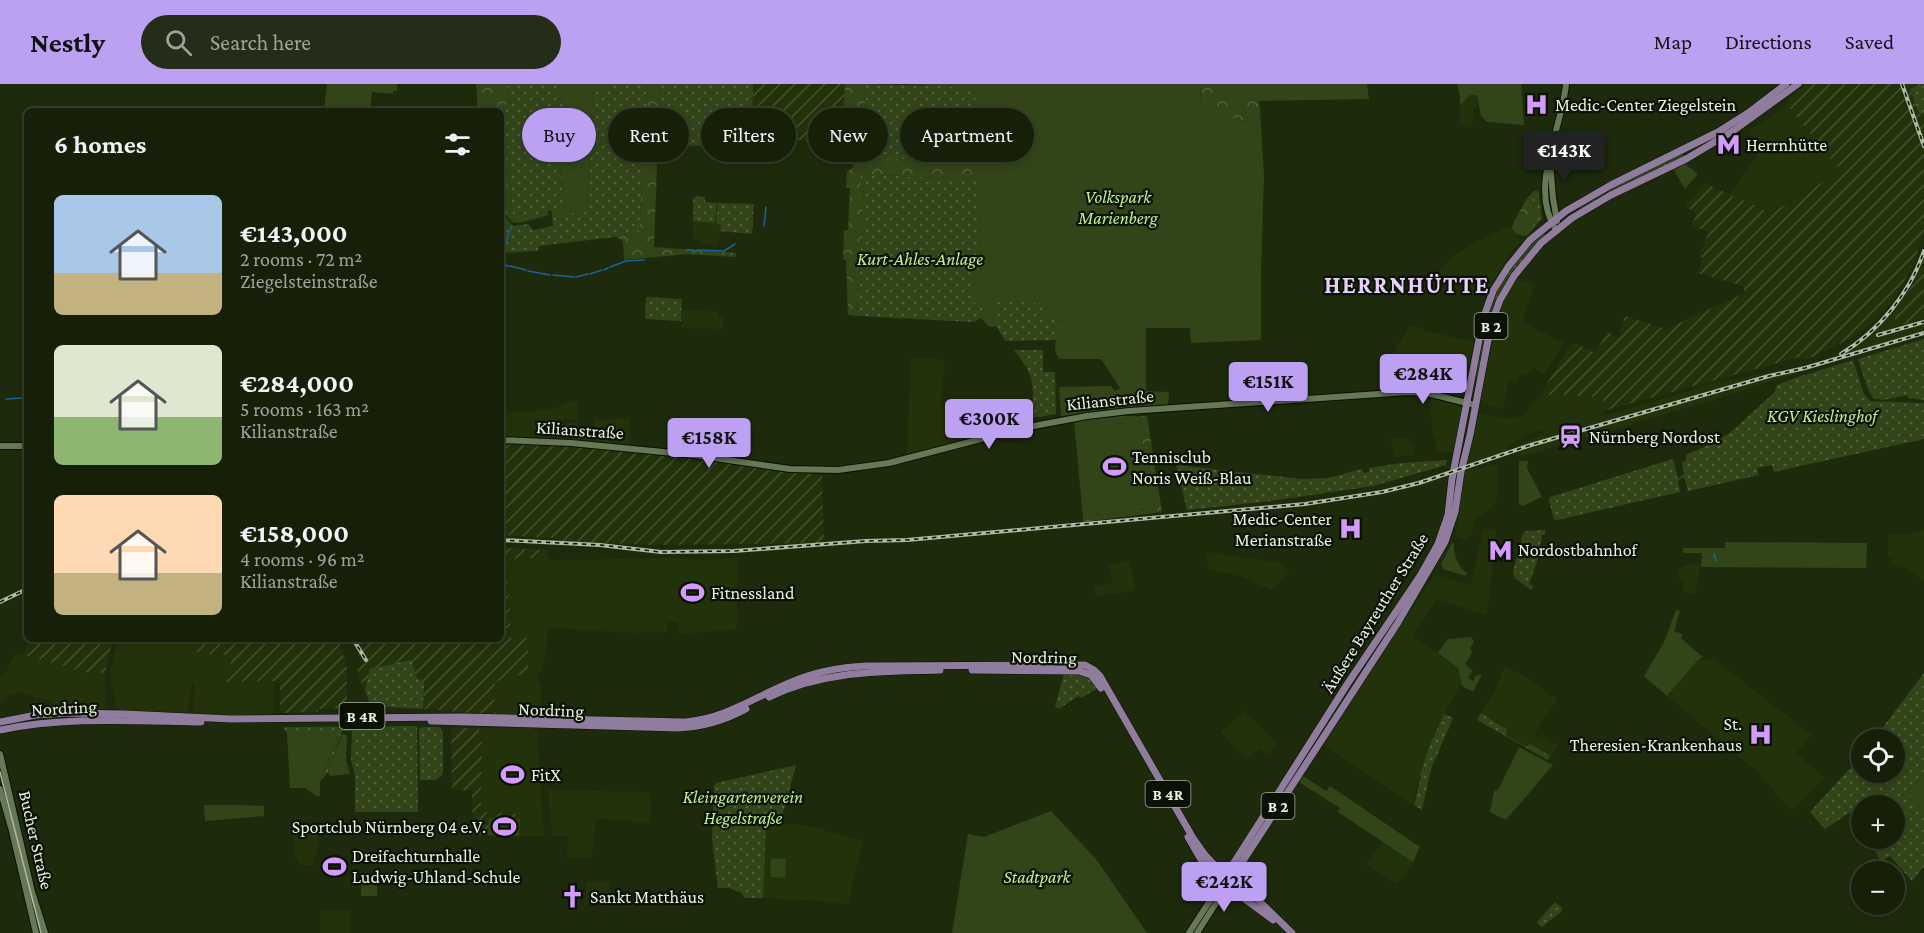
<!DOCTYPE html>
<html lang="en">
<head>
<meta charset="utf-8">
<style>
  body { margin:0; font-family:"Crimson Pro",serif; background:#232d17; color:#f1f3f6; height:100vh; display:flex; flex-direction:column; font-size:22px; white-space:nowrap }
  * { box-sizing:border-box; margin:0 }
  p { font-size:20px; color:#9ea39c }
  .icon { flex:none; width:33px; height:33px; fill:none; stroke:currentColor; stroke-width:2; stroke-linecap:round; stroke-linejoin:round }
  .map { position:relative; flex:1; overflow:hidden }
  .sheet { position:absolute; left:24px; top:24px; width:480px; height:534px; display:flex; flex-direction:column; background:#162009; border-radius:9px; box-shadow:0 3px 9px #0003,0 0 0 2px #353e2a }
  .sheet>* { flex:none }
  .banner { position:absolute; left:522px; top:24px; width:570px; height:54px; display:flex; gap:12px }
  .tools { position:absolute; left:1851px; top:645px; display:grid; gap:12px }
  .tools a { display:grid; place-items:center; width:54px; height:54px; border-radius:50%; background:#162009; box-shadow:0 3px 9px #0003,0 0 0 2px #353e2a; font-size:30px }
  .price { position:absolute; translate:-50% -51px; padding:0 14px; border-radius:6px; background:#bca0f2; color:#111; font-size:20px; line-height:39px; filter:drop-shadow(0 2px 3px #0008) }
  .price::after { content:''; position:absolute; left:50%; top:36px; width:18px; height:14px; margin-left:-9px; background:inherit; clip-path:polygon(0 0,100% 0,50% 100%) }
  .price.on { background:#222; color:#fff }
  ul { padding:0; list-style:none }
  li { display:flex; align-items:center; gap:18px; height:150px; padding:0 30px }
  li span { display:grid; place-items:center; flex:none; width:168px; height:120px; border-radius:9px; color:#555 }
  li>.icon { margin-inline-start:auto }
  span .icon { width:72px; height:72px; fill:#fffc; stroke-width:1 }
  li b { font-size:26px }
  h2 { display:flex; justify-content:space-between; align-items:center; height:72px; padding:0 30px; font-size:26px }
  .pill { padding:0 21px; border-radius:27px; background:#162009; box-shadow:0 3px 9px #0003,0 0 0 2px #353e2a; font-size:21px; line-height:54px }
  .pill.on { background:#bca0f2; color:#111 }
  header { display:flex; align-items:center; gap:36px; box-sizing:border-box; height:84px; padding:0 30px; background:#bca0f2; color:#111 }
  header strong { font-size:28px }
  nav { display:flex; gap:33px; margin-inline-start:auto; font-size:21px }
  .search { width:420px; height:54px; background:#232d17; display:flex; align-items:center; gap:15px; box-sizing:border-box; padding:0 21px; border-radius:33px; color:#9ea39c; font-size:22px }
  .map>svg:first-child { display:block }
</style>
</head>
<body>
<header>
<strong>Nestly</strong>
<div class="search"><svg class="icon" aria-label="search" viewBox="0 0 24 24"><circle cx="10" cy="10" r="6"/><path d="M15 15l6 6"/></svg>Search here</div>
<nav><a>Map</a><a>Directions</a><a>Saved</a></nav>
</header>
<div class="map">
<svg width="1924" height="849" viewBox="0 0 1924 849">
  <defs>
    <pattern id="industrial-furrows" width="10" height="10" patternUnits="userSpaceOnUse" patternTransform="scale(1.5)"><rect width="10" height="10" fill="#22330b"/><path d="M-1 1l2-2M0 10L10 0M9 11l2-2" fill="none" stroke="#42512e"/></pattern>
    <pattern id="grass-dots" width="8" height="8" patternUnits="userSpaceOnUse" patternTransform="scale(1.5)"><rect width="8" height="8" fill="#314519"/><path d="M2 2h.1M6 6h.1" fill="none" stroke="#4f603a" stroke-width="1.8" stroke-linecap="round"/></pattern>
    <pattern id="forest-crowns" width="20" height="18" patternUnits="userSpaceOnUse" patternTransform="scale(1.5)"><rect width="20" height="18" fill="#314519"/><path d="M2 6a3 3 0 1 1 6 0M12 15a3 3 0 1 1 6 0" fill="none" stroke="#4f603a"/></pattern>
  </defs>
  <rect width="100%" height="100%" fill="#1d2b0c"/>
  <g fill="#22330b">
    <path d="M1470,11H1477L1478,22L1474,23L1473,40L1468,44L1459,41L1461,23Z"/>
    <path d="M1787,21L1842,86L1771,128L1729,111L1761,66L1749,48Z"/>
    <path d="M825,49L841,50L840,73L824,72Z"/>
    <path d="M693,137L720,139L722,142L717,162L705,160L693,154Z"/>
    <path d="M1509,142L1521,157L1505,176L1486,211L1437,192L1445,180L1457,170L1474,159Z"/>
    <path d="M1517,195L1535,201L1522,238L1564,259L1544,290L1534,284L1527,291L1522,289L1516,298L1509,295L1503,326L1483,319L1480,315L1494,241L1506,210H1508Z"/>
    <path d="M682,225L718,228V233L723,234V245L681,244Z"/>
    <path d="M1893,229L1897,242L1924,235V251L1830,278L1730,311L1530,370L1521,372L1520,367L1515,368L1514,363L1544,350L1542,345L1523,351L1508,363L1505,368L1465,382L1477,331L1479,330L1511,335L1521,333L1525,330L1541,309L1550,311L1603,313L1604,332L1683,309L1704,301L1802,283L1822,277L1833,272L1853,260L1855,263Z"/>
    <path d="M1410,240L1426,247L1474,258L1464,308L1460,312L1454,313L1423,305L1388,306L1383,303L1382,296L1386,283Z"/>
    <path d="M911,273L945,276L941,322L969,326L993,337L998,348L907,372Z"/>
    <path d="M1430,313L1455,319L1462,324L1455,370L1448,368L1437,369L1435,353L1433,352Z"/>
    <path d="M572,317H577L578,335L555,336L556,340L578,339V347L594,349V336L629,334L630,363L501,358V330L555,325Z"/>
    <path d="M1391,354L1408,355L1410,359H1413L1414,371L1394,373Z"/>
    <path d="M1498,381V407L1494,422L1475,435L1472,448L1467,457L1455,452L1465,386Z"/>
    <path d="M1483,445H1496L1487,531L1437,515L1413,552L1458,584L1461,600L1444,630L1429,663L1412,720L1322,660L1435,490L1471,501Z"/>
    <path d="M1924,446V496L1907,485L1892,481V474H1888V451L1913,450Z"/>
    <path d="M1207,468L1276,478L1290,487L1271,506L1240,492L1208,485Z"/>
    <path d="M547,473L553,476L672,474L713,477L737,473V545L679,550L677,538H667V548L636,549L548,544L545,575L542,586L538,589L537,594L541,602V618L538,629L532,632L497,631L494,624L495,599L508,592L528,590L511,555L510,526L506,480L513,475Z"/>
    <path d="M1130,477L1135,503L1133,507L1098,512L1095,509V502L1112,500L1109,481Z"/>
    <path d="M1692,479L1701,480L1695,511L1682,508L1684,498L1678,492L1680,484Z"/>
    <path d="M118,555H198V569L231,572L230,586H226L225,598L274,597L273,630L269,632L197,631L193,627L195,599L192,598L189,624L186,629L121,627L116,621L111,597V587Z"/>
    <path d="M16,569L83,588L105,589V625L98,628L51,626L53,618L19,608L8,611L0,620V591L6,588Z"/>
    <path d="M1714,575L1812,651L1796,669L1825,694L1795,724L1789,725L1760,690L1667,612L1696,578Z"/>
    <path d="M1505,582L1524,592L1557,616L1534,651L1539,654L1541,651L1558,661L1548,676L1477,636L1495,606Z"/>
    <path d="M1244,627L1278,660L1267,671L1260,664L1246,676L1221,648Z"/>
    <path d="M479,644H532L537,647L544,752H518V730L481,728L482,658L479,657Z"/>
    <path d="M548,706L650,708L651,739L596,734L592,774H567L568,752H552Z"/>
    <path d="M300,739L318,740V766L312,781H299L298,775H295L293,751Z"/>
    <path d="M780,740L806,741L863,757L848,820L819,817L763,814L766,741Z"/>
    <path d="M1383,757L1413,778L1397,800L1367,780Z"/>
    <path d="M586,798H610L611,813H604V820H586Z"/>
    <rect x="320" y="826" width="30" height="23"/>
  </g>
  <g fill="url(#industrial-furrows)">
    <path d="M753,0H845L841,50L826,49L825,57L797,56L781,71L751,69Z"/>
    <path d="M1806,0H1924V147L1913,182L1891,219L1874,238L1855,252L1806,276L1799,273L1603,327V313L1550,311L1541,309L1571,260H1577L1595,269L1607,248L1619,253L1625,232L1666,245L1745,209L1743,202L1697,189L1703,174L1699,172L1709,148L1691,142L1697,130L1685,122L1705,99L1771,129L1841,87L1787,21L1791,12Z"/>
    <path d="M1924,175V235L1897,242L1893,229L1910,205Z"/>
    <path d="M501,358L630,363L822,391L824,459L654,461L558,457L553,454L501,451Z"/>
    <path d="M501,464L547,466V473L513,475L506,480L510,526L511,554H528V590L508,592L495,599L494,624L497,631L423,625L424,600L417,594L414,589L365,603L364,608L357,584L364,579L350,555H501Z"/>
    <path d="M28,555H113L105,589L83,588L24,571Z"/>
    <path d="M198,555H338L347,583V624L318,625V628L280,629V599L274,597L225,598V586H230L231,572L197,569Z"/>
    <path d="M451,644H479V657L482,658L481,728L519,730L518,752L473,751L472,707L452,706Z"/>
  </g>
  <g fill="url(#grass-dots)">
    <path d="M510,0H558L565,37L543,42L556,49L564,123L513,136L507,63L501,27H499L498,22L510,19L506,1Z"/>
    <path d="M607,0H648L639,150L539,162L538,167L501,169V129L513,142L528,140L533,146L553,142L552,131L587,127L593,5L607,6Z"/>
    <path d="M660,0H753L751,64L657,60Z"/>
    <path d="M866,0L976,3L978,80L862,73Z"/>
    <path d="M1924,0V29L1919,30L1910,5Z"/>
    <path d="M1682,70L1684,73L1581,125L1580,124L1581,121L1626,97Z"/>
    <path d="M860,90L980,96L981,220L985,231L974,238L857,232L864,103L860,102Z"/>
    <path d="M1538,106L1542,134L1533,145L1534,116L1527,114L1534,107Z"/>
    <path d="M696,112L705,113V118L717,119L715,139L693,137V115Z"/>
    <path d="M718,119L754,120L752,150L720,147L721,141L716,139Z"/>
    <path d="M1542,147L1545,151L1530,167L1514,187L1498,218L1476,295C1477,260 1486,219 1505,189C1515,174 1530,161 1542,147Z"/>
    <path d="M646,213L682,215L681,237L645,235Z"/>
    <path d="M1032,217L1061,234L1059,243L1057,244V256L1005,257L997,243V218Z"/>
    <path d="M1924,255V316L1909,314L1907,311L1883,316L1873,314L1867,303L1858,275Z"/>
    <path d="M1014,266H1043V288H1055L1056,330L1031,334C1034,301 1036,293 1014,266Z"/>
    <path d="M1853,276L1864,310L1870,317L1924,319V355L1774,388L1772,381L1757,384L1759,391L1688,407L1684,393L1678,397L1680,408L1557,436L1554,435L1549,416L1550,413L1673,375L1678,395L1684,390L1682,378L1686,377V371L1711,360L1731,348L1774,309L1777,301L1798,293Z"/>
    <path d="M1447,376L1446,381L1373,402L1263,418L1187,426L1176,381L1302,395L1328,394L1362,385L1363,389L1369,388V384L1401,379Z"/>
    <path d="M1545,446V451H1542L1538,475L1529,500L1533,502L1531,506L1515,494L1513,488L1523,449L1527,447Z"/>
    <path d="M411,576L417,594L424,599L423,625L371,622L365,607L370,585Z"/>
    <path d="M1924,589V690L1908,707L1924,728V782L1912,797L1890,772L1881,778L1869,755L1894,754V722H1862L1861,740L1852,727L1825,745L1810,728L1861,672L1862,688H1894V656L1874,655Z"/>
    <path d="M1064,590C1081,591 1088,590 1098,604L1081,614L1078,612L1059,625L1055,623Z"/>
    <path d="M1481,629L1504,644L1506,643L1507,652L1527,663L1530,660L1550,672L1548,676L1477,636Z"/>
    <path d="M1444,630L1453,634L1431,685L1422,726L1414,721L1421,692L1420,691L1429,663Z"/>
    <path d="M417,642L418,728H355V692L351,676L352,647H342L328,688L320,698L339,650L287,649L283,643Z"/>
    <path d="M423,643H439L443,648V690L436,696H420L419,644Z"/>
    <path d="M796,681L780,740L766,741L763,814H744L742,809L729,804H718L712,755L714,702L716,699Z"/>
    <path d="M1555,818L1562,824V827L1542,843L1538,840V837Z"/>
  </g>
  <g fill="url(#forest-crowns)">
    <path d="M476,0H510L506,1L510,20L498,22L499,27H478Z"/>
    <path d="M648,0H660L654,163L736,169V173L688,170L624,176L623,157L616,153L639,149Z"/>
    <path d="M845,0H866L862,73L977,80L975,4L906,0H1011L1070,229L1043,233V224L1032,217L997,218V242L990,243L981,234L985,231L981,220L980,96L861,90L860,102L864,103L857,232L848,231L846,176H843L844,146H848L850,104H846L847,88L853,83V79L848,73H840Z"/>
    <path d="M1200,0H1218L1219,14L1259,16L1261,40L1208,30L1201,21Z"/>
    <path d="M501,35L507,63L513,136L547,127L549,131L519,139L512,138L506,131L501,67Z"/>
    <path d="M1527,114L1534,115L1533,145L1526,152L1516,150L1512,144L1514,138Z"/>
    <path d="M1114,332H1147L1162,428L1083,438V434L1153,424L1149,369H1144L1139,338L1116,340Z"/>
  </g>
  <g fill="#314519">
    <path d="M327,0H397V7H393V10L372,8L370,27H324Z"/>
    <path d="M558,0H607V6L593,5L587,127L552,131L551,126L564,122L556,49L544,50L543,42L565,37Z"/>
    <path d="M906,0H1200L1201,21L1208,30L1261,40L1264,92L1261,189V256L1191,259L1190,244H1146V307L1169,308L1168,321L1061,332L1059,303L1111,302L1115,307L1120,304L1101,275H1059L1055,266L1057,243H1059L1061,234L1043,233V224L1032,217L997,218V242L990,243L981,234L985,231L981,220L980,223H976L974,217V192H981L980,96L978,80L976,4Z"/>
    <path d="M1218,0H1367L1369,15L1259,17V16L1218,14Z"/>
    <path d="M1457,0H1521L1524,41L1487,38L1481,32L1477,11H1470L1460,22V12Z"/>
    <path d="M1685,80L1698,90L1685,105L1674,86Z"/>
    <path d="M1114,332L1116,340L1139,337L1144,369H1149L1153,396V424L1083,434L1074,337Z"/>
    <path d="M1519,377H1528L1527,384L1542,413L1523,422L1519,420Z"/>
    <path d="M1725,458L1867,459L1866,484L1701,483L1702,469H1683V464H1725Z"/>
    <path d="M1452,459L1454,460C1453,472 1458,482 1467,489L1466,492L1443,485L1441,480Z"/>
    <path d="M1676,526L1680,527L1674,547L1682,550V555L1703,573L1696,578L1667,612L1644,592L1664,558Z"/>
    <path d="M1471,553L1474,557L1470,564L1472,569L1465,580L1473,587L1468,594L1474,597L1475,592L1482,590L1473,608L1462,602L1458,584L1438,569L1448,555Z"/>
    <path d="M287,649H339L320,698V712H317L305,704H290Z"/>
    <path d="M342,650L347,651L346,676L350,690L330,692L328,688Z"/>
    <path d="M1519,663L1553,681L1506,736L1490,728L1494,707L1498,706Z"/>
    <path d="M1924,690V728L1908,707Z"/>
    <path d="M1303,692L1326,707L1330,702L1420,763L1413,778L1338,728L1340,724L1299,698Z"/>
    <path d="M240,721L264,722V732L205,737L204,721Z"/>
    <path d="M1051,727L1096,775L1147,849H952L968,750L984,753Z"/>
    <path d="M489,734L520,735L519,752L488,751Z"/>
    <path d="M771,774L786,775L785,794L770,793Z"/>
    <rect x="361" y="796" width="16" height="16"/>
  </g>
  <g fill="none" stroke-linecap="round" stroke-linejoin="round">
    <g stroke="#1e609c" stroke-width="1.5">
      <path d="M764,142L766,123"/>
      <path d="M686,166H694"/>
      <path d="M697,166L724,167L735,160"/>
      <path d="M505,182H510L526,186"/>
      <path d="M506,182C503,168 505,155 512,142"/>
      <path d="M610,183L626,177L644,176"/>
      <path d="M604,186L608,184"/>
      <path d="M528,187L550,191"/>
      <path d="M590,190L602,186"/>
      <path d="M553,191L574,193"/>
      <path d="M576,193L588,190"/>
      <path d="M6,315L22,314"/>
      <path d="M1714,470L1716,477"/>
    </g>
    <defs>
      <g id="secondary">
        <path d="M1550,78L1553,114L1557,137"/>
        <path d="M1556,146C1528,104 1562,45 1566,0"/>
        <path d="M501,356L571,359L694,371L790,385L838,386L889,379L1023,344L1087,332L1129,327L1408,308L1427,309L1475,321"/>
        <path d="M0,362H27"/>
        <path d="M0,670L32,808L45,849"/>
        <path d="M0,705L12,747L36,849"/>
        <path d="M1189,849L1222,798"/>
        <path d="M1197,849L1227,802"/>
      </g>
      <g id="primary">
        <path d="M972,586L1079,587L1091,591L1101,604"/>
        <path d="M769,613C823,586 882,588 940,586"/>
        <path d="M431,637L678,644C702,643 724,637 746,625"/>
        <path d="M0,638L36,631L67,629L125,630L231,635L461,633L685,638C726,634 753,614 789,599C814,588 840,583 866,582L1085,581L1094,586L1100,592L1193,754L1205,771L1220,787L1258,816L1292,849"/>
        <path d="M0,646C66,632 134,637 201,638"/>
        <path d="M1188,753L1203,779L1215,793L1273,836"/>
        <path d="M1240,783L1242,793L1256,811"/>
        <path d="M1223,796L1348,599L1420,492L1438,460L1448,431L1452,395L1483,235L1493,207L1508,183L1530,156L1566,127L1611,101L1718,48L1748,29L1786,0"/>
        <path d="M1228,800L1397,540L1445,458L1455,428L1461,388L1470,351L1491,240L1500,216L1514,192L1541,159L1572,134L1611,111L1686,75L1733,47L1798,0"/>
      </g>
    </defs>
    <use href="#secondary" stroke="#071300" stroke-width="8"/>
    <use href="#primary" stroke="#071300" stroke-width="8"/>
    <use href="#secondary" stroke="#677856" stroke-width="6"/>
    <use href="#primary" stroke="#907c9d" stroke-width="7"/>
    <path stroke="#afbaa4" stroke-width="1.5" d="M0,688L41,849"/>
    <defs>
      <g id="rail">
        <path d="M1902,0L1924,62"/>
        <path d="M1878,251L1924,238"/>
        <path d="M1841,270C1879,247 1910,209 1924,167"/>
        <path d="M501,456L600,461L661,468L734,467L866,457L907,456L1305,420L1382,408L1419,399L1531,361L1769,292L1805,284L1924,249"/>
        <path d="M0,518L27,505"/>
        <path d="M353,555L366,576"/>
      </g>
    </defs>
    <use href="#rail" stroke="#afbaa4" stroke-width="4"/>
    <use href="#rail" stroke="#0b1205" stroke-width="1.5" stroke-dasharray="4.5" stroke-linecap="butt"/>
  </g>
  <defs>
    <symbol id="hospital-bare" viewBox="-9 -9 18 18"><path d="M-5-5h3v3.5h4V-5h3V5h-3V1.5h-4V5h-3Z" fill="#d39cfc" stroke="#0b1205" stroke-width="2.5" paint-order="stroke"/></symbol>
    <symbol id="metro-bare" viewBox="-9 -9 18 18"><path d="M-5.5 5V-5H-3L0 0L3-5H5.5V5H3V-.5L0 4L-3-.5V5Z" fill="#d39cfc" stroke="#0b1205" stroke-width="2.5" paint-order="stroke"/></symbol>
    <symbol id="station-bare" viewBox="-9 -9 18 18"><path d="M-3-6H3Q5-6 5-4V2Q5 4 3 4L4.5 6H3L1.5 4h-3L-3 6H-4.5L-3 4Q-5 4-5 2V-4Q-5-6-3-6ZM-3.5-4v3h7v-3ZM-3.5 1v1.5H-2V1ZM2 1v1.5H3.5V1Z" fill="#d39cfc" stroke="#0b1205" stroke-width="2.5" paint-order="stroke"/></symbol>
    <symbol id="stadium-bare" viewBox="-9 -9 18 18"><path d="M0-5a6.5 5 0 1 0 0 10a6.5 5 0 1 0 0-10ZM-3.5-1.8h7v3.6h-7Z" fill="#d39cfc" stroke="#0b1205" stroke-width="2.5" paint-order="stroke"/></symbol>
    <symbol id="church-bare" viewBox="-9 -9 18 18"><path d="M-1.2-6h2.4v3.5h3.3v2.4h-3.3V6h-2.4V-.1h-3.3v-2.4h3.3Z" fill="#d39cfc" stroke="#0b1205" stroke-width="2.5" paint-order="stroke"/></symbol>
  </defs>
  <g fill-rule="evenodd">
    <use href="#hospital-bare" x="1520" y="4" width="33" height="33"/>
    <use href="#metro-bare" x="1712" y="44" width="33" height="33"/>
    <use href="#station-bare" x="1554" y="336" width="33" height="33"/>
    <use href="#stadium-bare" x="1098" y="366" width="33" height="33"/>
    <use href="#hospital-bare" x="1334" y="428" width="33" height="33"/>
    <use href="#metro-bare" x="1484" y="450" width="33" height="33"/>
    <use href="#stadium-bare" x="676" y="492" width="33" height="33"/>
    <use href="#hospital-bare" x="1744" y="634" width="33" height="33"/>
    <use href="#stadium-bare" x="496" y="674" width="33" height="33"/>
    <use href="#stadium-bare" x="488" y="726" width="33" height="33"/>
    <use href="#stadium-bare" x="318" y="766" width="33" height="33"/>
    <use href="#church-bare" x="556" y="796" width="33" height="33"/>
  </g>
  <g text-anchor="middle" dominant-baseline="central" stroke-width="4.5" stroke-linejoin="round" paint-order="stroke">
    <g fill="#0b1205" stroke="#a6b09e" stroke-width="1.5">
      <rect x="1474.5" y="229" width="33" height="26" rx="4.5"/>
      <rect x="339.5" y="619" width="45" height="26" rx="4.5"/>
      <rect x="1145.5" y="697" width="45" height="26" rx="4.5"/>
      <rect x="1261.5" y="709" width="33" height="26" rx="4.5"/>
    </g>
    <g font-size="16" font-weight="bold" fill="#e9f3e0">
      <text x="1491" y="242">B 2</text>
      <text x="362" y="632">B 4R</text>
      <text x="1168" y="710">B 4R</text>
      <text x="1278" y="722">B 2</text>
    </g>
    <g font-size="18" fill="#e9f3e0" stroke="#0b1205" text-anchor="start">
      <text x="1555" y="21">Medic-Center Ziegelstein</text>
      <text x="1746" y="61">Herrnhütte</text>
      <text x="1589" y="353">Nürnberg Nordost</text>
      <text x="1132" y="373">Tennisclub<tspan x="1132" dy="21">Noris Weiß-Blau</tspan></text>
      <text x="1332" y="435" text-anchor="end">Medic-Center<tspan x="1332" dy="21">Merianstraße</tspan></text>
      <text x="1518" y="466">Nordostbahnhof</text>
      <text x="711" y="509">Fitnessland</text>
      <text x="1742" y="640" text-anchor="end">St.<tspan x="1742" dy="21">Theresien-Krankenhaus</tspan></text>
      <text x="531" y="691">FitX</text>
      <text x="486" y="743" text-anchor="end">Sportclub Nürnberg 04 e.V.</text>
      <text x="352" y="772">Dreifachturnhalle<tspan x="352" dy="21">Ludwig-Uhland-Schule</tspan></text>
      <text x="590" y="813">Sankt Matthäus</text>
    </g>
    <g font-size="18" font-style="italic" fill="#c0f287" stroke="#0b1205">
      <text x="1118" y="113">Volkspark<tspan x="1118" dy="21">Marienberg</tspan></text>
      <text x="920" y="175">Kurt-Ahles-Anlage</text>
      <text x="1822" y="332">KGV Kieslinghof</text>
      <text x="743" y="713">Kleingartenverein<tspan x="743" dy="21">Hegelstraße</tspan></text>
      <text x="1037" y="793">Stadtpark</text>
    </g>
    <g font-size="18" fill="#e9f3e0" stroke="#0b1205">
      <text transform="translate(1110 316) rotate(-6)">Kilianstraße</text>
      <text transform="translate(580 346) rotate(4)">Kilianstraße</text>
      <text transform="translate(1375 529) rotate(-58)">Äußere Bayreuther Straße</text>
      <text transform="translate(1044 573) rotate(1)">Nordring</text>
      <text transform="translate(64 624) rotate(-3)">Nordring</text>
      <text transform="translate(551 626) rotate(2)">Nordring</text>
      <text transform="translate(36 756) rotate(77)">Bucher Straße</text>
    </g>
    <g font-size="24" font-weight="bold" letter-spacing="1.5" fill="#e7d0f9" stroke="#0b1205">
      <text x="1407" y="200">HERRNHÜTTE</text>
    </g>
  </g>
</svg>
<div class="tools">
<a><svg class="icon" aria-label="locate" viewBox="0 0 24 24"><circle cx="12" cy="12" r="6"/><path d="M12 2v4M12 18v4M2 12h4M18 12h4"/></svg></a>
<a>+</a>
<a>−</a>
</div>
<b class="price on" style="left:1564px;top:98px">€143K</b>
<b class="price" style="left:1423px;top:321px">€284K</b>
<b class="price" style="left:1268px;top:329px">€151K</b>
<b class="price" style="left:989px;top:366px">€300K</b>
<b class="price" style="left:709px;top:385px">€158K</b>
<b class="price" style="left:1224px;top:829px">€242K</b>
<div class="banner">
<a class="pill on">Buy</a>
<a class="pill">Rent</a>
<a class="pill">Filters</a>
<a class="pill">New</a>
<a class="pill">Apartment</a>
</div>
<section class="sheet">
<h2>6 homes<svg class="icon" aria-label="filters" viewBox="0 0 24 24"><path d="M4 7h16M4 17h16"/><circle cx="9" cy="7" r="2"/><circle cx="15" cy="17" r="2"/></svg></h2>
<ul>
<li><span style="background:linear-gradient(#a9c7e8 65%,#c2b280 0)"><svg class="icon" aria-label="home" viewBox="0 0 24 24"><path d="M3 11l9-7 9 7M6 9v11h12V9"/></svg></span><div><b>€143,000</b><p>2 rooms · 72 m²</p><p>Ziegelsteinstraße</p></div></li>
<li><span style="background:linear-gradient(#dfe7d0 60%,#8fb573 0)"><svg class="icon" aria-label="home" viewBox="0 0 24 24"><path d="M3 11l9-7 9 7M6 9v11h12V9"/></svg></span><div><b>€284,000</b><p>5 rooms · 163 m²</p><p>Kilianstraße</p></div></li>
<li><span style="background:linear-gradient(#ffd9b3 65%,#c2b280 0)"><svg class="icon" aria-label="home" viewBox="0 0 24 24"><path d="M3 11l9-7 9 7M6 9v11h12V9"/></svg></span><div><b>€158,000</b><p>4 rooms · 96 m²</p><p>Kilianstraße</p></div></li>
</ul>
</section>
</div>
</body>
</html>
